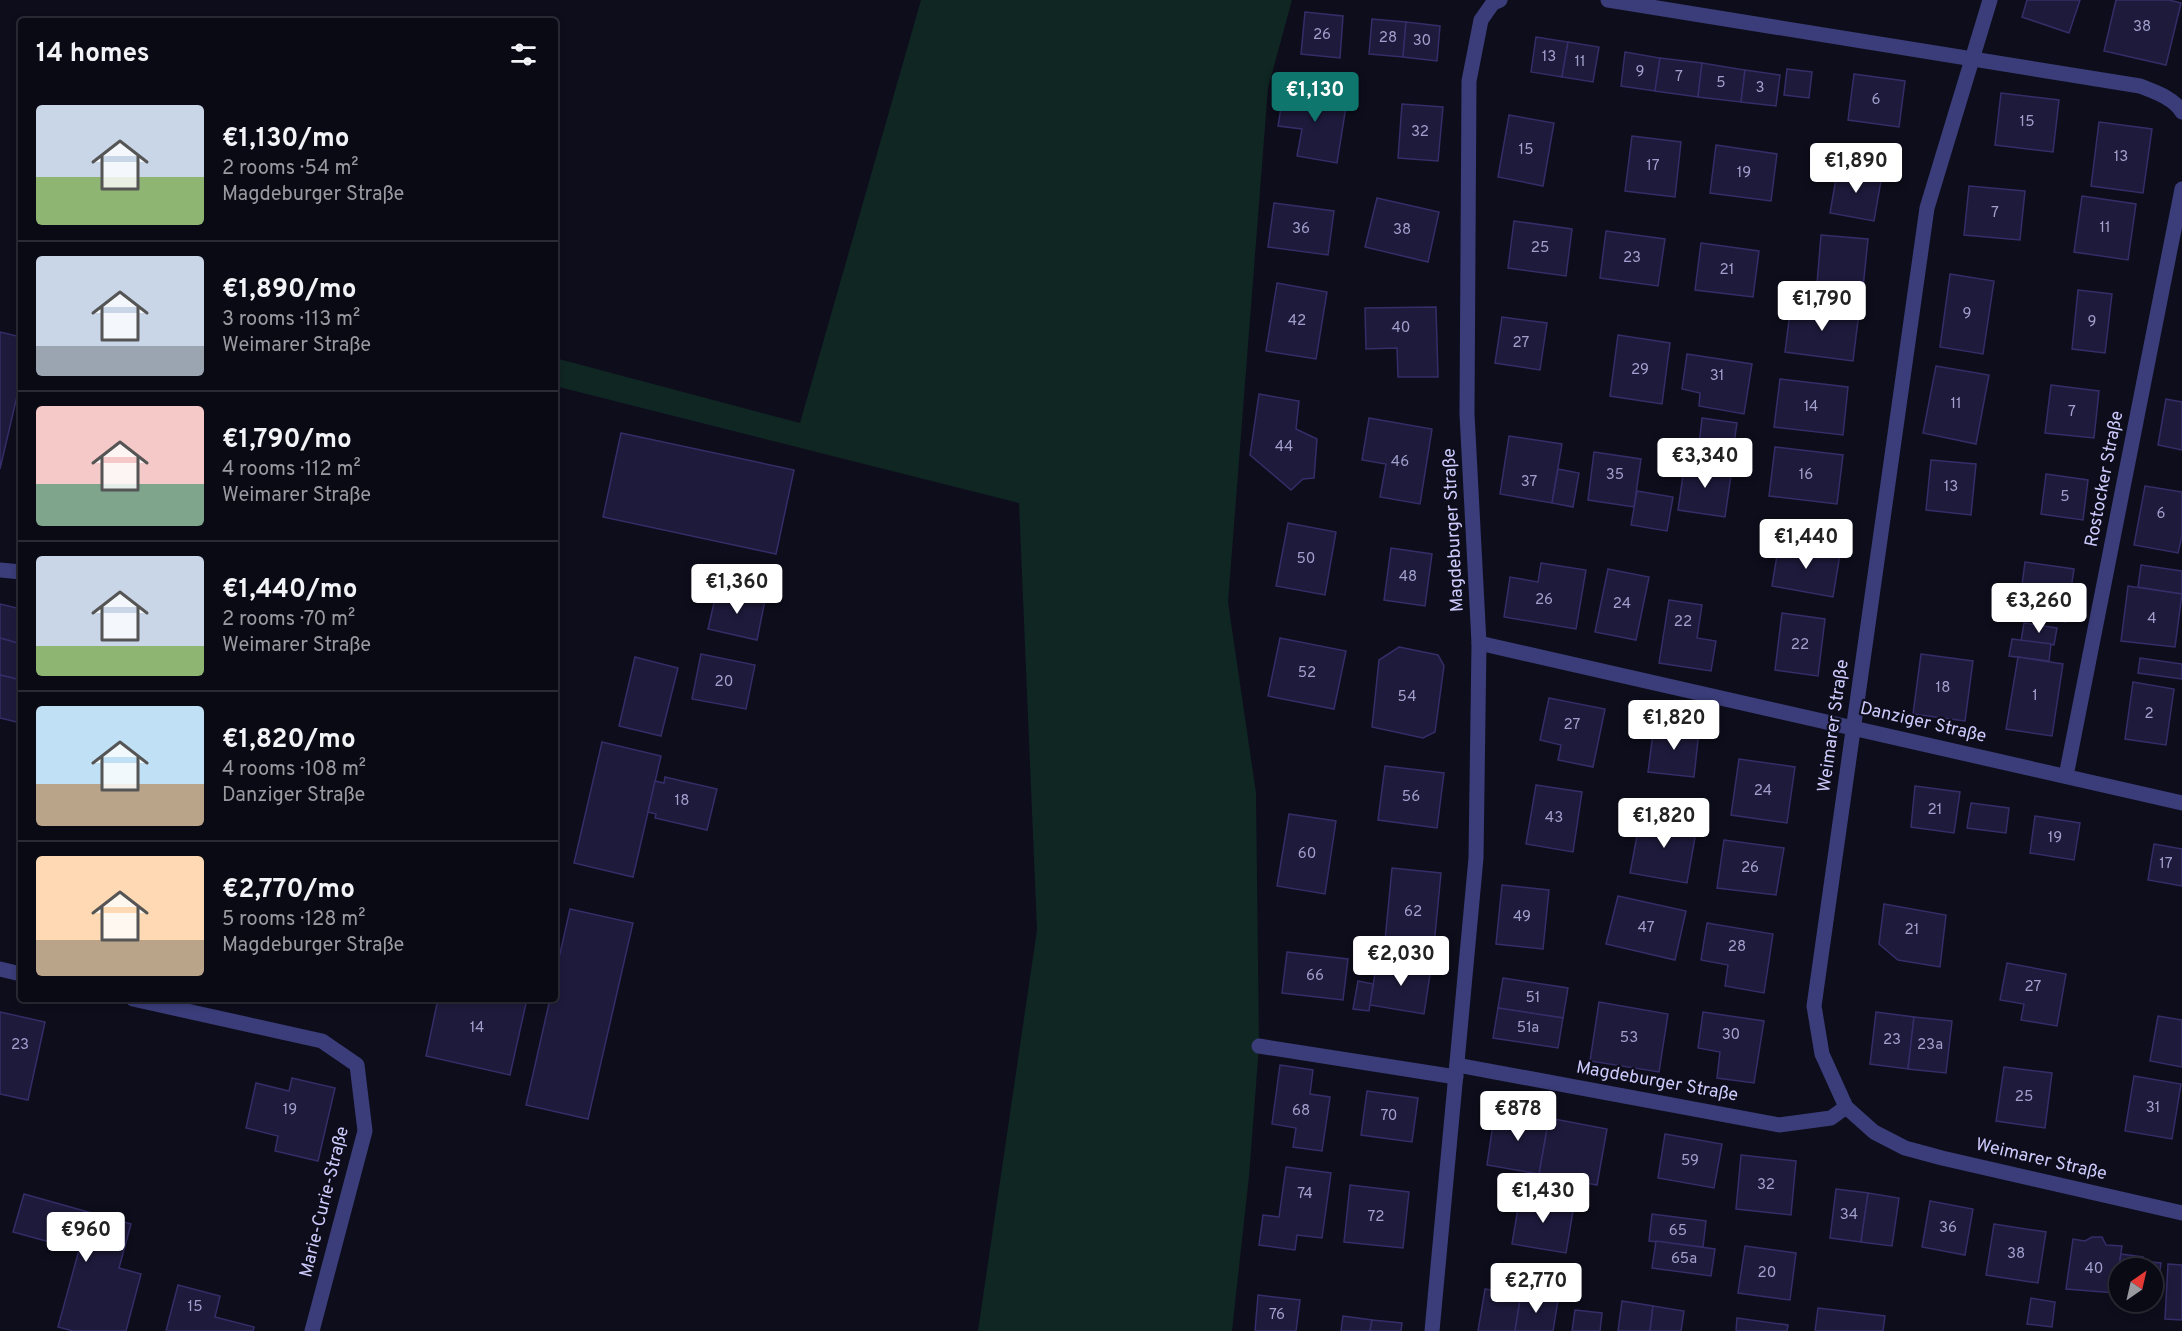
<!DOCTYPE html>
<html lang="en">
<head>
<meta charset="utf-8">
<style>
  body { margin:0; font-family:Overpass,sans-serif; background:#181822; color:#f1f3f6; height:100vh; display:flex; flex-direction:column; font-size:22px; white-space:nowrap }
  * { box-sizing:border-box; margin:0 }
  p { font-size:20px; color:#999aa0 }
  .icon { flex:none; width:33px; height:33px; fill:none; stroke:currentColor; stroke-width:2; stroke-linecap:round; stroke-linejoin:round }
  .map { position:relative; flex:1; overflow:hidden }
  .panel { position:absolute; left:18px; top:18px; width:540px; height:984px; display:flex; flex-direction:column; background:#0a0a15; border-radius:6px; box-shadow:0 3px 9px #0003,0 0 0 2px #2a2b34 }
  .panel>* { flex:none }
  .needle { width:39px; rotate:34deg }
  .controls { position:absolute; left:2109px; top:1258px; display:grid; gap:12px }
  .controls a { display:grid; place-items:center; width:54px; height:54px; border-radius:50%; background:#0a0a15; box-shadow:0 3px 9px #0003,0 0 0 2px #2a2b34; font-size:30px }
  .price { position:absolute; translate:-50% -51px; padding:0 14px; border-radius:6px; background:#fff; color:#222; font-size:20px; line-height:39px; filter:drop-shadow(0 2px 3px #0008) }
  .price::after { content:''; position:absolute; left:50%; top:36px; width:18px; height:14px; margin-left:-9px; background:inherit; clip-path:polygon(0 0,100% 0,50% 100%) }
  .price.active { background:#0f766e; color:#fff }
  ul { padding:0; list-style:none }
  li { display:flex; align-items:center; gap:18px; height:150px; padding:0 18px }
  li+li { border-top:2px solid #2a2b34 }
  li span { display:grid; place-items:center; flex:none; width:168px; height:120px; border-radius:6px; color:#555 }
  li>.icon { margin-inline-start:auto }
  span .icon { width:72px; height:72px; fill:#fffc; stroke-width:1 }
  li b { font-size:26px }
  h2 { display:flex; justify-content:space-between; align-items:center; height:72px; padding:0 18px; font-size:26px }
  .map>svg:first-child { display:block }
</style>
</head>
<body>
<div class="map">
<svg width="2182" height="1331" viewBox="0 0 2182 1331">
  <rect width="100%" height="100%" fill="#0e0d1c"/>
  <path fill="#102623" d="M921,0H1292L1268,88L1228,602L1256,793L1259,1046L1249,1176L1232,1331H978L1037,930L1019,503L555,386V358L800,423Z"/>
  <g fill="#1e1a3c" stroke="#342d67" stroke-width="1.5">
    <path d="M2027,0H2080L2069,33L2022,17Z"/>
    <path d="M2116,0H2169L2181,3L2166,65L2104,51Z"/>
    <path d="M1305,12L1343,16L1340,58L1301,54Z"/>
    <path d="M1372,19L1406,22L1403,57L1369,54Z"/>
    <path d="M1406,22L1440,26L1437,61L1403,57Z"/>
    <path d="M1536,37L1568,42L1562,77L1531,72Z"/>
    <path d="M1568,42L1599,47L1593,82L1562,77Z"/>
    <path d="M1625,52L1660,58L1655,91L1621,86Z"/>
    <path d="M1660,58L1702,63L1698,97L1655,91Z"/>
    <path d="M1702,63L1745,70L1741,102L1698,97Z"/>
    <path d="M1787,69L1812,72L1809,98L1784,95Z"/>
    <path d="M1745,70L1780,75L1776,106L1741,102Z"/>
    <path d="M1854,74L1905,81L1899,127L1848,120Z"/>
    <path d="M1284,89L1347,100L1337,163L1297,156L1302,129L1278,126Z"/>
    <path d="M2001,93L2059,100L2053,152L1995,145Z"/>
    <path d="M1402,104L1443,107L1438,161L1398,158Z"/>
    <path d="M1509,115L1554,123L1543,186L1498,177Z"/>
    <path d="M2099,122L2152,129L2143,193L2091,186Z"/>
    <path d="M1632,136L1681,142L1675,197L1625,191Z"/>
    <path d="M1716,145L1777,154L1771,201L1710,193Z"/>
    <path d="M1838,167L1882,175L1874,221L1830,213Z"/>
    <path d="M1969,186L2025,191L2020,240L1964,235Z"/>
    <path d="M2082,196L2136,204L2128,260L2074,252Z"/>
    <path d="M1377,198L1439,212L1428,262L1365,247Z"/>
    <path d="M1274,203L1334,211L1328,255L1268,247Z"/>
    <path d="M1514,221L1572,229L1566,276L1508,268Z"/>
    <path d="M1606,231L1665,239L1658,286L1600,278Z"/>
    <path d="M1821,235L1868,239L1863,288L1817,284Z"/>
    <path d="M1701,243L1759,251L1753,297L1695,290Z"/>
    <path d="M1950,274L1994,281L1983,354L1940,347Z"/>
    <path d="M1277,283L1327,292L1316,359L1266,351Z"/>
    <path d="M2078,290L2112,294L2105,353L2072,349Z"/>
    <path d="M1791,304L1859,312L1853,361L1785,352Z"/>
    <path d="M1436,307L1438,377H1398L1397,348L1366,349L1365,308Z"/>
    <path d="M1502,317L1547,323L1540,370L1495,363Z"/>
    <path d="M0,332L21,337V379L0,469Z"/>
    <path d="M1618,335L1670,343L1662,404L1610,396Z"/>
    <path d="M1687,354L1752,364L1744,414L1699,406L1700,393L1682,389Z"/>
    <path d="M1936,366L1989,375L1976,444L1923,433Z"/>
    <path d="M1780,379L1848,387L1843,435L1774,427Z"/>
    <path d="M2051,385L2099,391L2094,438L2045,433Z"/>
    <path d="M1259,394L1299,401L1296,429L1317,439L1314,478L1303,479L1291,490L1250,455Z"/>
    <path d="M2166,399L2182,402V450L2158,445Z"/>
    <path d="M1369,418L1432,429L1420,504L1380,497L1386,464L1362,460Z"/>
    <path d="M1702,418L1737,423L1733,450L1699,445Z"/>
    <path d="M621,433L794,470L776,554L603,517Z"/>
    <path d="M1509,436L1562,444L1552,503L1500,494Z"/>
    <path d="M1775,447L1843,455L1837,504L1769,496Z"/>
    <path d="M1594,452L1641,459L1634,507L1588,500Z"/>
    <path d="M1931,460L1976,464L1971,515L1926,510Z"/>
    <path d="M1685,461L1732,468L1725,517L1678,510Z"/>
    <path d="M1558,469L1579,473L1573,507L1552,503Z"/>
    <path d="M2046,474L2088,480L2083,520L2041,514Z"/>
    <path d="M2145,486L2182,492V536L2178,553L2134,545Z"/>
    <path d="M1637,491L1673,497L1667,531L1631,525Z"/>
    <path d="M1288,523L1336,532L1325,595L1276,586Z"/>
    <path d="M1779,543L1840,554L1833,597L1772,586Z"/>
    <path d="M1391,548L1432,554L1425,606L1384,600Z"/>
    <path d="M2025,562L2074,569L2066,622L2018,615Z"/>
    <path d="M1541,563L1586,570L1576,629L1504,617L1510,577L1538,582Z"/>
    <path d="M2141,565L2182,571V594L2138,587Z"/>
    <path d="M1608,569L1649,577L1636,640L1595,632Z"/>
    <path d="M2128,586L2182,594L2175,647L2121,641Z"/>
    <path d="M717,590L765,600L757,640L708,629Z"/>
    <path d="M1669,600L1702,605L1697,638L1716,641L1711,671L1659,663Z"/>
    <path d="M0,604L21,609V644L0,638Z"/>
    <path d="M1782,613L1825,619L1818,676L1775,670Z"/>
    <path d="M2024,623L2057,628L2054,645L2021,641Z"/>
    <path d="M0,638L21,644V680L0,675Z"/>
    <path d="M1280,638L1346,651L1334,709L1268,696Z"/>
    <path d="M2012,639L2051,644L2049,661L2009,656Z"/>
    <path d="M1399,647L1438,655L1444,666L1435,732L1423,738L1372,727L1379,660Z"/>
    <path d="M701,654L755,665L746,709L692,699Z"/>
    <path d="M1921,654L1973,661L1965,721L1913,714Z"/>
    <path d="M635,657L678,668L661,736L619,726Z"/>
    <path d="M2018,657L2063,664L2052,736L2006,729Z"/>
    <path d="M2140,658L2182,664V679L2138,673Z"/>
    <path d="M0,675L21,680V723L0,718Z"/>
    <path d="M2133,682L2174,689L2166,745L2125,739Z"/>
    <path d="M1549,698L1605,709L1593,767L1558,760L1561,745L1540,740Z"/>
    <path d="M1654,725L1699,731L1694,777L1648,772Z"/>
    <path d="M602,742L661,756L633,877L574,863Z"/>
    <path d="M1739,759L1795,767L1787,823L1731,815Z"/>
    <path d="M1385,766L1444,773L1437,828L1378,820Z"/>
    <path d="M665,777L717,789L707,830L655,818L656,814L648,812L655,781L664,783Z"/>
    <path d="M1536,785L1582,792L1573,852L1526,844Z"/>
    <path d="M1915,786L1960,792L1954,833L1911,827Z"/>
    <path d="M1971,803L2009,808L2006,833L1967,828Z"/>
    <path d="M1289,814L1336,821L1325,894L1277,886Z"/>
    <path d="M1641,815L1697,826L1687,883L1630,873Z"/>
    <path d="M2035,816L2080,823L2074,860L2030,853Z"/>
    <path d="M1724,840L1784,848L1776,895L1717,888Z"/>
    <path d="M2154,844L2182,849V886L2148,880Z"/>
    <path d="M1392,868L1441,873L1433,956L1384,951Z"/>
    <path d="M1502,885L1549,890L1543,949L1496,944Z"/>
    <path d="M1618,896L1686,911L1675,960L1606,944Z"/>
    <path d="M1884,904L1946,915L1940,967L1898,960L1879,944Z"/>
    <path d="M570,909L633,923L588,1119L526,1105L550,999H555V976Z"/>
    <path d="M1707,923L1773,934L1764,993L1725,986L1728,965L1701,960Z"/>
    <path d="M1287,952L1348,959L1343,1000L1282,993Z"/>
    <path d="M1377,960L1431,968L1424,1014L1370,1005Z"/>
    <path d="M2007,963L2066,974L2057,1026L2021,1020L2024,1004L2000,1000Z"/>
    <path d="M1503,978L1568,988L1563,1018L1498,1008Z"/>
    <path d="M1358,981L1373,984L1369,1011L1353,1009Z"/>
    <path d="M438,999H527L510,1075L426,1056Z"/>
    <path d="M1599,1002L1668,1014L1659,1072L1590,1061Z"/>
    <path d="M1498,1008L1563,1018L1558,1048L1493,1038Z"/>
    <path d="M0,1012L45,1022L28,1100L0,1094Z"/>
    <path d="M1703,1012L1764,1021L1754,1083L1717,1078L1720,1052L1698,1048Z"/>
    <path d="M1876,1012L1914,1017L1908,1069L1870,1064Z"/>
    <path d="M2158,1016L2182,1020V1067L2150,1061Z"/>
    <path d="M1914,1017L1952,1021L1946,1073L1908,1069Z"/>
    <path d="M1280,1065L1313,1070L1310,1094L1330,1097L1322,1151L1293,1147L1296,1128L1272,1124Z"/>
    <path d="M2004,1067L2052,1073L2045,1128L1996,1121Z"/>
    <path d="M2134,1076L2181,1084L2172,1139L2125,1131Z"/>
    <path d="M292,1078L335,1088L318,1161L275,1151L278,1136L246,1128L256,1083L289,1091Z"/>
    <path d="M1367,1091L1418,1098L1412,1142L1361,1135Z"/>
    <path d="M1495,1110L1549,1118L1539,1174L1487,1165Z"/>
    <path d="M1549,1118L1607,1129L1597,1185L1539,1174Z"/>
    <path d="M1665,1134L1722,1144L1714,1188L1658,1178Z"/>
    <path d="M1741,1155L1796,1161L1791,1215L1736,1209Z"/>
    <path d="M1286,1167L1331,1173L1322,1238L1297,1235L1295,1250L1259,1245L1263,1215L1279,1217Z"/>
    <path d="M1350,1185L1409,1192L1403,1248L1344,1242Z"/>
    <path d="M1836,1189L1868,1193L1861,1242L1830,1238Z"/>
    <path d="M1868,1193L1899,1198L1892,1246L1861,1242Z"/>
    <path d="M24,1194L131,1224L119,1268L141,1274L126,1331H73L58,1327L79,1250L13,1232Z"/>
    <path d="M1520,1196L1574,1205L1566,1253L1512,1244Z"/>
    <path d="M1930,1201L1973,1209L1965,1255L1922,1247Z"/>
    <path d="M1652,1214L1706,1221L1703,1247L1649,1241Z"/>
    <path d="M1994,1224L2046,1232L2038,1283L1986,1275Z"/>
    <path d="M2092,1237H2102L2106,1245L2122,1246L2115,1293L2066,1289L2073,1239L2085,1241Z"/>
    <path d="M1656,1241L1715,1249L1711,1276L1652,1268Z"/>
    <path d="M1745,1246L1796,1253L1790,1300L1738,1293Z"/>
    <path d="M2121,1254L2143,1257L2141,1269H2120V1285H2116Z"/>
    <path d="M2142,1261L2161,1263L2157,1293L2152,1292V1269H2141Z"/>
    <path d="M2168,1264L2182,1265V1320L2165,1319Z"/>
    <path d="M178,1285L220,1296L215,1317L254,1327L253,1331H166Z"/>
    <path d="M1485,1289L1521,1294L1515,1331H1478Z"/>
    <path d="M1521,1294L1558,1300L1553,1331H1515Z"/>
    <path d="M1258,1295L1300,1300L1296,1331H1255Z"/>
    <path d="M2031,1298L2055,1302L2052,1327L2027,1324Z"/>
    <path d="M1622,1301L1653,1306L1650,1331H1618Z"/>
    <path d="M1653,1306L1684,1311L1681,1331H1650Z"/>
    <path d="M1818,1308L1885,1316L1883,1331H1815Z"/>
    <path d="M1575,1310L1602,1313L1600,1331H1572Z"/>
    <path d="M1343,1316L1372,1320L1370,1331H1341Z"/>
    <path d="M1737,1318L1788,1325L1787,1331H1736Z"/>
    <path d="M1372,1320L1402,1323L1401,1331H1370Z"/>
  </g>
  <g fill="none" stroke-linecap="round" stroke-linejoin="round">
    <g stroke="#3a3d79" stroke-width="15">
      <path d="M1608,0L2140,86C2155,92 2174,98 2182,112"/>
      <path d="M1990,0L1927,208L1814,1006L1822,1054L1846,1107L1874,1132L1905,1148L1942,1158L2182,1213"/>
      <path d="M0,570L21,572"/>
      <path d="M1479,643L2182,803"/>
      <path d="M2066,776L2182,189"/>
      <path d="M0,969L21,974"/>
      <path d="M133,999L322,1041L357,1065L365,1131L312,1331"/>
      <path d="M1259,1046L1456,1077"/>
      <path d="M1457,1065L1779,1125L1831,1118L1846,1107"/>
      <path d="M1432,1331L1476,858L1479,643L1467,414L1469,81L1481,20L1493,3L1500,0"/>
    </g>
  </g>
  <g text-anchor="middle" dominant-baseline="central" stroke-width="4.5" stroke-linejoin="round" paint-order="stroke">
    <g font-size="15" fill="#a19fcc">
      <text x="2142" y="27">38</text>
      <text x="1322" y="35">26</text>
      <text x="1388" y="38">28</text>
      <text x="1422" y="41">30</text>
      <text x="1549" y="57">13</text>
      <text x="1580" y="62">11</text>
      <text x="1640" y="72">9</text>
      <text x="1679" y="77">7</text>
      <text x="1721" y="83">5</text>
      <text x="1760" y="88">3</text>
      <text x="1876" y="100">6</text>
      <text x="2027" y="122">15</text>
      <text x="1420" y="132">32</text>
      <text x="1526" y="150">15</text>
      <text x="2121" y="157">13</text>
      <text x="1653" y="166">17</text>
      <text x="1744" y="173">19</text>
      <text x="1995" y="213">7</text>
      <text x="2105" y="228">11</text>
      <text x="1301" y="229">36</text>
      <text x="1402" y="230">38</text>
      <text x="1540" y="248">25</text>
      <text x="1632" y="258">23</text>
      <text x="1727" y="270">21</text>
      <text x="1967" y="314">9</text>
      <text x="1297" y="321">42</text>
      <text x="2092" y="322">9</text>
      <text x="1401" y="328">40</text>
      <text x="1521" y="343">27</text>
      <text x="1640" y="370">29</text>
      <text x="1717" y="376">31</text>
      <text x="1956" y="404">11</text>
      <text x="1811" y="407">14</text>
      <text x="2072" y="412">7</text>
      <text x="1284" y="447">44</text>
      <text x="1400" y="462">46</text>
      <text x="1615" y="475">35</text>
      <text x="1806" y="475">16</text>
      <text x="1529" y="482">37</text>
      <text x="1951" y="487">13</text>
      <text x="2065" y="497">5</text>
      <text x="2161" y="514">6</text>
      <text x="1306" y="559">50</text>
      <text x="1408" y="577">48</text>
      <text x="1544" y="600">26</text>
      <text x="1622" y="604">24</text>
      <text x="2152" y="619">4</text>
      <text x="1683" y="622">22</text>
      <text x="1800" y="645">22</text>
      <text x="1307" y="673">52</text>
      <text x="724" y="682">20</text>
      <text x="1943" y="688">18</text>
      <text x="2035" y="696">1</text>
      <text x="1407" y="697">54</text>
      <text x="2149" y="714">2</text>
      <text x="1572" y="725">27</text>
      <text x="1763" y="791">24</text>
      <text x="1411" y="797">56</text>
      <text x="682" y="801">18</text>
      <text x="1935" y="810">21</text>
      <text x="1554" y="818">43</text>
      <text x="2055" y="838">19</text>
      <text x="1307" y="854">60</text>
      <text x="2166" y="864">17</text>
      <text x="1750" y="868">26</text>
      <text x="1413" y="912">62</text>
      <text x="1522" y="917">49</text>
      <text x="1646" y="928">47</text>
      <text x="1912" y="930">21</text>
      <text x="1737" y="947">28</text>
      <text x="1315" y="976">66</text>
      <text x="2033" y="987">27</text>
      <text x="1533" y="998">51</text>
      <text x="477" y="1028">14</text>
      <text x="1528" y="1028">51a</text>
      <text x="1731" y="1035">30</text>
      <text x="1629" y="1038">53</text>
      <text x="1892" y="1040">23</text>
      <text x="20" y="1045">23</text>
      <text x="1930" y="1045">23a</text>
      <text x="2024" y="1097">25</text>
      <text x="2153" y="1108">31</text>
      <text x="290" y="1110">19</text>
      <text x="1301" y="1111">68</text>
      <text x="1389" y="1116">70</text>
      <text x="1690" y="1161">59</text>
      <text x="1766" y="1185">32</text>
      <text x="1305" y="1194">74</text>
      <text x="1849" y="1215">34</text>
      <text x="1376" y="1217">72</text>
      <text x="1948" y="1228">36</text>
      <text x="1678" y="1231">65</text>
      <text x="2016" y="1254">38</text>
      <text x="1684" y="1259">65a</text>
      <text x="2094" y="1269">40</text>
      <text x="1767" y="1273">20</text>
      <text x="195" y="1307">15</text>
      <text x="1277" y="1315">76</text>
    </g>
    <g font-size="18" fill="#cdcbfc" stroke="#0e0d1c">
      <text transform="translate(2105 479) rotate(-79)">Rostocker Straße</text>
      <text transform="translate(1454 530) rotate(-93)">Magdeburger Straße</text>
      <text transform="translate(1923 723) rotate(13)">Danziger Straße</text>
      <text transform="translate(1834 726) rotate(-82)">Weimarer Straße</text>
      <text transform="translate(1657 1082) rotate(10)">Magdeburger Straße</text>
      <text transform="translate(2041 1160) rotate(13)">Weimarer Straße</text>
      <text transform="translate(325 1202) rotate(-76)">Marie-Curie-Straße</text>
    </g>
  </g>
</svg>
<div class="controls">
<a><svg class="needle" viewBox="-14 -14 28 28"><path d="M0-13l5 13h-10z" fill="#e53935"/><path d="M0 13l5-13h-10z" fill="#999aa0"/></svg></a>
</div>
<b class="price active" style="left:1315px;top:123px">€1,130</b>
<b class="price" style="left:1856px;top:194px">€1,890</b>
<b class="price" style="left:1822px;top:332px">€1,790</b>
<b class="price" style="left:1705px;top:489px">€3,340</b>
<b class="price" style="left:1806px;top:570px">€1,440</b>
<b class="price" style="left:737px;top:615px">€1,360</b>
<b class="price" style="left:2039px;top:634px">€3,260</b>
<b class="price" style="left:1674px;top:751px">€1,820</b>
<b class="price" style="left:1664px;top:849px">€1,820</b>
<b class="price" style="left:1401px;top:987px">€2,030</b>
<b class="price" style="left:1518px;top:1142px">€878</b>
<b class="price" style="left:1543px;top:1224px">€1,430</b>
<b class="price" style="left:86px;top:1263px">€960</b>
<b class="price" style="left:1536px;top:1314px">€2,770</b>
<section class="panel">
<h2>14 homes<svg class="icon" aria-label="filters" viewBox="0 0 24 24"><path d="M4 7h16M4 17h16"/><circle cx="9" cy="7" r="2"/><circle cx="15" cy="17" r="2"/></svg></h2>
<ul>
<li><span style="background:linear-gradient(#c9d6e8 60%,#8fb573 0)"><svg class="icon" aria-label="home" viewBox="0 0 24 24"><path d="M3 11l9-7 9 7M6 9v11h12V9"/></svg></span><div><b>€1,130/mo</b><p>2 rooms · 54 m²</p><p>Magdeburger Straße</p></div></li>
<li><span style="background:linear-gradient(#c9d6e8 75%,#9aa5b1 0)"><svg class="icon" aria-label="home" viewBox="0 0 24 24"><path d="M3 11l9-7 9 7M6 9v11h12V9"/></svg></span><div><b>€1,890/mo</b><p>3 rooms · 113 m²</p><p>Weimarer Straße</p></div></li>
<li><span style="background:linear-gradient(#f6c9c9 65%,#7fa58c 0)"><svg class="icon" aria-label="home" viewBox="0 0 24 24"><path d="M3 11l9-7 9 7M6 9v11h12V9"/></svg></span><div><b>€1,790/mo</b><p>4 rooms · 112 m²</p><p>Weimarer Straße</p></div></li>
<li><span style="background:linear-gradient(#c9d6e8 75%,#8fb573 0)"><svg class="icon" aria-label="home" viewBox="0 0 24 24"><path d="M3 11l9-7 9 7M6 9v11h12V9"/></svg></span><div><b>€1,440/mo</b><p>2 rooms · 70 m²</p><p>Weimarer Straße</p></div></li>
<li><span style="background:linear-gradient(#bfe0f5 65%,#b9a48a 0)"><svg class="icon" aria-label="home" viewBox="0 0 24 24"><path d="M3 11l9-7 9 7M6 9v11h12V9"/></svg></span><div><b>€1,820/mo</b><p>4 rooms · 108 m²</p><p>Danziger Straße</p></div></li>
<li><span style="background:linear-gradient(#ffd9b3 70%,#b9a48a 0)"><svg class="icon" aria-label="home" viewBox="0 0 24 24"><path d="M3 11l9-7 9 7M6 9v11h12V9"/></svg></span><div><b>€2,770/mo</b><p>5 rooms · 128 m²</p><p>Magdeburger Straße</p></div></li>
</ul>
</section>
</div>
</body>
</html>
